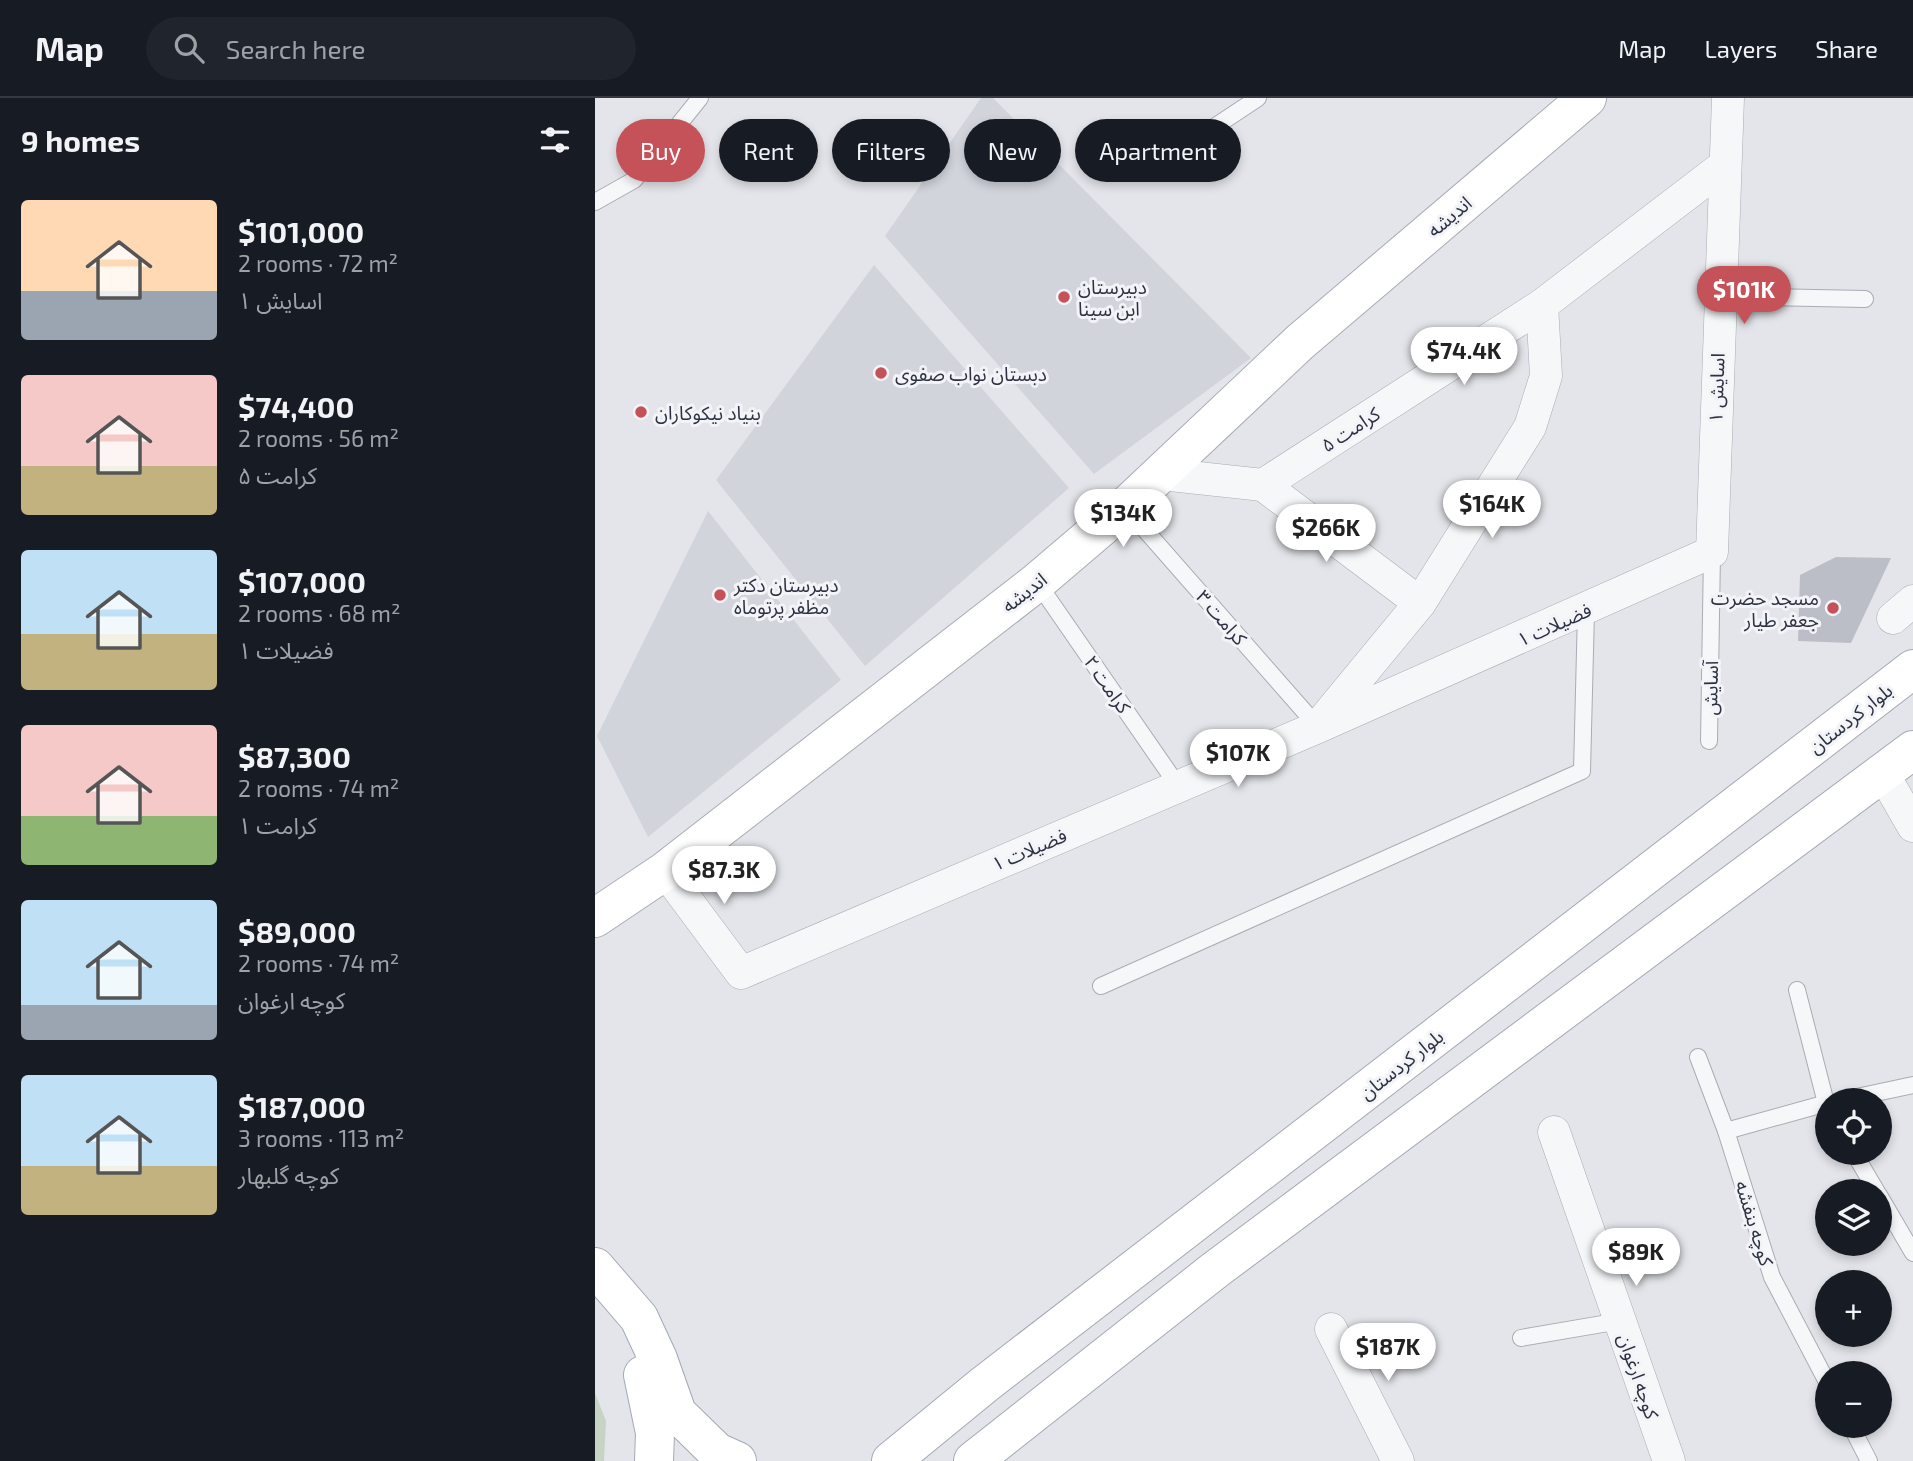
<!DOCTYPE html>
<html lang="en">
<head>
<meta charset="utf-8">
<style>
  body { margin:0; font-family:"Exo 2","Noto Sans Arabic",sans-serif; background:#20242c; color:#f1f3f6; height:100vh; display:flex; flex-direction:column; font-size:26px; white-space:nowrap }
  * { box-sizing:border-box; margin:0 }
  p { font-size:23px; color:#9ea1a6 }
  .icon { flex:none; width:38px; height:38px; fill:none; stroke:currentColor; stroke-width:2; stroke-linecap:round; stroke-linejoin:round }
  .map { position:relative; flex:1; overflow:hidden }
  .drawer { display:flex; flex-direction:column; background:#171b24; width:595px }
  .drawer>* { flex:none }
  .banner { position:absolute; left:21px; top:21px; width:665px; height:63px; display:flex; gap:14px }
  .buttons { position:absolute; left:1220px; top:990px; display:grid; gap:14px }
  .buttons a { display:grid; place-items:center; width:77px; height:77px; border-radius:50%; background:#171b24; box-shadow:0 4px 10px #0003; font-size:35px }
  .price { position:absolute; translate:-50% -60px; padding:0 16px; border-radius:24px; background:#fff; color:#222; font-size:23px; line-height:46px; filter:drop-shadow(0 2px 4px #0008) }
  .price::after { content:''; position:absolute; left:50%; top:42px; width:21px; height:16px; margin-left:-10px; background:inherit; clip-path:polygon(0 0,100% 0,50% 100%) }
  .price.current { background:#c55259; color:#fff }
  ul { padding:0; list-style:none }
  li { display:flex; align-items:center; gap:21px; height:175px; padding:0 21px }
  li span { display:grid; place-items:center; flex:none; width:196px; height:140px; border-radius:7px; color:#555 }
  li>.icon { margin-inline-start:auto }
  span .icon { width:84px; height:84px; fill:#fffc; stroke-width:1 }
  li b { font-size:30px }
  h2 { display:flex; justify-content:space-between; align-items:center; height:84px; padding:0 21px; font-size:30px }
  .tag { padding:0 24px; border-radius:32px; background:#171b24; box-shadow:0 4px 10px #0003; font-size:24px; line-height:63px }
  .tag.current { background:#c55259; color:#fff }
  header { display:flex; align-items:center; gap:42px; box-sizing:border-box; height:98px; padding:0 35px; background:#171b24; border-bottom:2px solid #363941 }
  header strong { font-size:33px }
  nav { display:flex; gap:38px; margin-inline-start:auto; font-size:24px }
  .search { width:490px; height:63px; background:#20242c; display:flex; align-items:center; gap:18px; box-sizing:border-box; padding:0 24px; border-radius:38px; color:#9ea1a6; font-size:26px }
  main { display:flex; flex:1; min-height:0 }
  .map>svg:first-child { display:block }
</style>
</head>
<body>
<header>
<strong>Map</strong>
<div class="search"><svg class="icon" aria-label="search" viewBox="0 0 24 24"><circle cx="10" cy="10" r="6"/><path d="M15 15l6 6"/></svg>Search here</div>
<nav><a>Map</a><a>Layers</a><a>Share</a></nav>
</header>
<main>
<section class="drawer">
<h2>9 homes<svg class="icon" aria-label="filters" viewBox="0 0 24 24"><path d="M4 7h16M4 17h16"/><circle cx="9" cy="7" r="2"/><circle cx="15" cy="17" r="2"/></svg></h2>
<ul>
<li><span style="background:linear-gradient(#ffd9b3 65%,#9aa5b1 0)"><svg class="icon" aria-label="home" viewBox="0 0 24 24"><path d="M3 11l9-7 9 7M6 9v11h12V9"/></svg></span><div><b>$101,000</b><p>2 rooms · 72 m²</p><p>اسایش ۱</p></div></li>
<li><span style="background:linear-gradient(#f6c9c9 65%,#c2b280 0)"><svg class="icon" aria-label="home" viewBox="0 0 24 24"><path d="M3 11l9-7 9 7M6 9v11h12V9"/></svg></span><div><b>$74,400</b><p>2 rooms · 56 m²</p><p>کرامت ۵</p></div></li>
<li><span style="background:linear-gradient(#bfe0f5 60%,#c2b280 0)"><svg class="icon" aria-label="home" viewBox="0 0 24 24"><path d="M3 11l9-7 9 7M6 9v11h12V9"/></svg></span><div><b>$107,000</b><p>2 rooms · 68 m²</p><p>فضیلات ۱</p></div></li>
<li><span style="background:linear-gradient(#f6c9c9 65%,#8fb573 0)"><svg class="icon" aria-label="home" viewBox="0 0 24 24"><path d="M3 11l9-7 9 7M6 9v11h12V9"/></svg></span><div><b>$87,300</b><p>2 rooms · 74 m²</p><p>کرامت ۱</p></div></li>
<li><span style="background:linear-gradient(#bfe0f5 75%,#9aa5b1 0)"><svg class="icon" aria-label="home" viewBox="0 0 24 24"><path d="M3 11l9-7 9 7M6 9v11h12V9"/></svg></span><div><b>$89,000</b><p>2 rooms · 74 m²</p><p>کوچه ارغوان</p></div></li>
<li><span style="background:linear-gradient(#bfe0f5 65%,#c2b280 0)"><svg class="icon" aria-label="home" viewBox="0 0 24 24"><path d="M3 11l9-7 9 7M6 9v11h12V9"/></svg></span><div><b>$187,000</b><p>3 rooms · 113 m²</p><p>کوچه گلبهار</p></div></li>
</ul>
</section>
<div class="map">
<svg width="1318" height="1363" viewBox="0 0 1318 1363">
  <rect width="100%" height="100%" fill="#e3e5ea"/>
  <g fill="#d2d4dc">
    <path d="M386,0H398L656,260L499,376L290,138Z"/>
    <path d="M279,167L474,390L270,568L121,382Z"/>
    <path d="M113,413L246,582L53,739L2,638Z"/>
  </g>
  <path fill="#c7d4c5" d="M0,1295L11,1323L9,1363H0Z"/>
  <path fill="#bbbec7" d="M1241,459L1296,460L1256,545L1203,543L1205,477Z"/>
  <g fill="none" stroke-linecap="round" stroke-linejoin="round">
    <defs>
      <g id="lane">
        <path d="M574,59L663,0"/>
        <path d="M0,104L39,82L105,0"/>
        <path d="M1124,198L1270,201"/>
        <path d="M530,409L723,629"/>
        <path d="M442,484L583,688"/>
        <path d="M1114,643L1117,454"/>
        <path d="M506,888L987,673L991,513"/>
        <path d="M1202,892L1232,1009"/>
        <path d="M1103,959L1131,1033L1177,1179L1232,1284"/>
        <path d="M1243,1003L1318,987"/>
        <path d="M1131,1033L1232,1005"/>
        <path d="M1259,1055L1282,1094"/>
        <path d="M1284,1097L1318,1155"/>
        <path d="M926,1240L1025,1223"/>
        <path d="M1256,1328L1274,1363"/>
      </g>
      <g id="street">
        <path d="M566,376L668,387L947,207L1130,67"/>
        <path d="M668,387L825,505"/>
        <path d="M1298,520L1318,503"/>
        <path d="M726,625L825,505L935,329L951,278L947,207"/>
        <path d="M1287,674L1318,728"/>
        <path d="M70,773L146,875L723,629L1117,454L1133,0"/>
        <path d="M959,1034L1074,1363"/>
        <path d="M736,1231L803,1363"/>
      </g>
      <path id="secondary" d="M0,820L70,773L442,484L530,409L705,244L992,0"/>
      <g id="primary">
        <path d="M0,1169L44,1220L63,1261L82,1315L122,1354L142,1363"/>
        <path d="M48,1277L60,1335L59,1363"/>
        <path d="M296,1363L390,1286L1318,571"/>
        <path d="M378,1363L620,1172L1318,652"/>
      </g>
    </defs>
    <use href="#lane" stroke="#a8acb4" stroke-width="18"/>
    <use href="#street" stroke="#a8acb4" stroke-width="33"/>
    <use href="#secondary" stroke="#a8acb4" stroke-width="40"/>
    <use href="#primary" stroke="#a3a9b5" stroke-width="40"/>
    <use href="#lane" stroke="#f6f7f9" stroke-width="16"/>
    <use href="#street" stroke="#f6f7f9" stroke-width="32"/>
    <use href="#secondary" stroke="#fff" stroke-width="38"/>
    <use href="#primary" stroke="#fff" stroke-width="38"/>
  </g>
  <g fill="#c55259" stroke="#f3f4f8" stroke-width="2.5">
    <circle cx="469" cy="199" r="7"/>
    <circle cx="286" cy="275" r="7"/>
    <circle cx="46" cy="314" r="7"/>
    <circle cx="125" cy="497" r="7"/>
    <circle cx="1238" cy="510" r="7"/>
  </g>
  <g text-anchor="middle" dominant-baseline="central" stroke-width="6" stroke-linejoin="round" paint-order="stroke">
    <g font-size="19" fill="#2c3241" stroke="#f3f4f8">
      <text transform="translate(854 118) rotate(-40)">اندیشه</text>
      <text transform="translate(1121 290) rotate(-88)">اسایش ۱</text>
      <text transform="translate(755 331) rotate(-33)">کرامت ۵</text>
      <text transform="translate(429 494) rotate(-38)">اندیشه</text>
      <text transform="translate(627 519) rotate(49)">کرامت ۳</text>
      <text transform="translate(959 526) rotate(-24)">فضیلات ۱</text>
      <text transform="translate(513 586) rotate(55)">کرامت ۲</text>
      <text transform="translate(1115 590) rotate(-89)">آسایش</text>
      <text transform="translate(1255 620) rotate(-38)">بلوار کردستان</text>
      <text transform="translate(434 751) rotate(-23)">فضیلات ۱</text>
      <text transform="translate(806 966) rotate(-38)">بلوار کردستان</text>
      <text transform="translate(1160 1125) rotate(73)">کوچه بنفشه</text>
      <text transform="translate(1044 1278) rotate(71)">کوچه ارغوان</text>
    </g>
    <g font-size="19" fill="#2c3241" stroke="#f3f4f8" text-anchor="start">
      <text x="483" y="188">دبیرستان<tspan x="483" dy="22">ابن سینا</tspan></text>
      <text x="300" y="275">دبستان نواب صفوی</text>
      <text x="60" y="314">بنیاد نیکوکاران</text>
      <text x="139" y="486">دبیرستان دکتر<tspan x="139" dy="22">مظفر پرتوماه</tspan></text>
      <text x="1224" y="499" text-anchor="end">مسجد حضرت<tspan x="1224" dy="22">جعفر طیار</tspan></text>
    </g>
  </g>
</svg>
<div class="buttons">
<a><svg class="icon" aria-label="locate" viewBox="0 0 24 24"><circle cx="12" cy="12" r="6"/><path d="M12 2v4M12 18v4M2 12h4M18 12h4"/></svg></a>
<a><svg class="icon" aria-label="layers" viewBox="0 0 24 24"><path d="M12 4l9 5-9 5-9-5zM3 14l9 5 9-5"/></svg></a>
<a>+</a>
<a>−</a>
</div>
<b class="price current" style="left:1149px;top:228px">$101K</b>
<b class="price" style="left:869px;top:289px">$74.4K</b>
<b class="price" style="left:897px;top:442px">$164K</b>
<b class="price" style="left:528px;top:451px">$134K</b>
<b class="price" style="left:731px;top:466px">$266K</b>
<b class="price" style="left:643px;top:691px">$107K</b>
<b class="price" style="left:129px;top:808px">$87.3K</b>
<b class="price" style="left:1041px;top:1190px">$89K</b>
<b class="price" style="left:793px;top:1285px">$187K</b>
<div class="banner">
<a class="tag current">Buy</a>
<a class="tag">Rent</a>
<a class="tag">Filters</a>
<a class="tag">New</a>
<a class="tag">Apartment</a>
</div>
</div>
</main>
</body>
</html>
